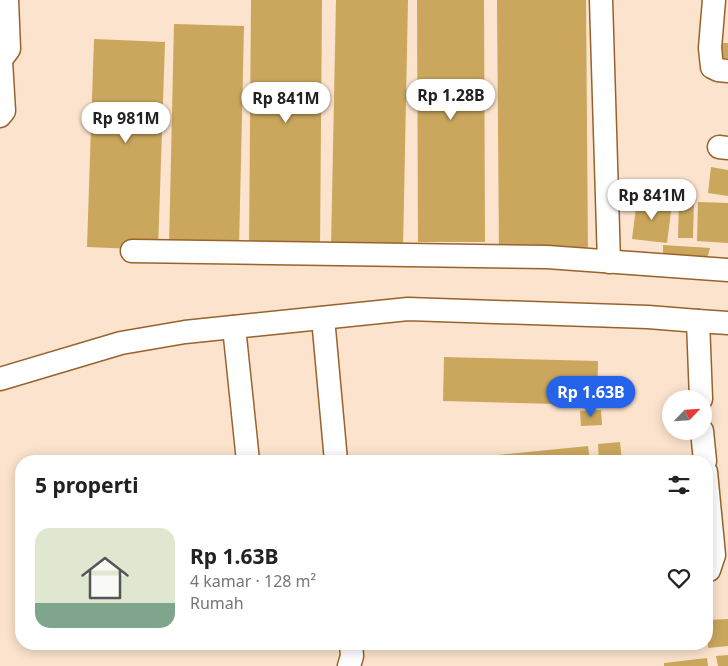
<!DOCTYPE html>
<html lang="id">
<head>
<meta charset="utf-8">
<style>
  body { margin:0; font-family:"Noto Sans",sans-serif; background:#f2f2f2; color:#222; height:100vh; display:flex; flex-direction:column; font-size:19px; white-space:nowrap }
  * { box-sizing:border-box; margin:0 }
  p { font-size:16px; color:#767676 }
  .icon { flex:none; width:28px; height:28px; fill:none; stroke:currentColor; stroke-width:2; stroke-linecap:round; stroke-linejoin:round }
  .map { position:relative; flex:1; overflow:hidden }
  .drawer { position:absolute; left:15px; top:455px; width:698px; height:195px; display:flex; flex-direction:column; background:#fff; border-radius:20px; box-shadow:0 2px 12px #0003 }
  .drawer>* { flex:none }
  .needle { width:32px; rotate:65deg }
  .buttons { position:absolute; left:662px; top:390px; display:grid; gap:10px }
  .buttons a { display:grid; place-items:center; width:50px; height:50px; border-radius:50%; background:#fff; box-shadow:0 2px 12px #0003; font-size:25px }
  .price { position:absolute; translate:-50% -42px; padding:0 11px; border-radius:18px; background:#fff; color:#222; font-size:16px; line-height:32px; filter:drop-shadow(0 1px 2px #0008) }
  .price::after { content:''; position:absolute; left:50%; top:30px; width:15px; height:11px; margin-left:-8px; background:inherit; clip-path:polygon(0 0,100% 0,50% 100%) }
  .price.current { background:#2563eb; color:#fff }
  ul { padding:0; list-style:none }
  li { display:flex; align-items:center; gap:15px; height:125px; padding:0 20px }
  li+li { border-top:1px solid #e0e0e0 }
  li span { display:grid; place-items:center; flex:none; width:140px; height:100px; border-radius:15px; color:#555 }
  li>.icon { margin-inline-start:auto }
  span .icon { width:60px; height:60px; fill:#fffc; stroke-width:1 }
  li b { font-size:21px }
  h2 { display:flex; justify-content:space-between; align-items:center; height:60px; padding:0 20px; font-size:21px }
  .map>svg:first-child { display:block }
</style>
</head>
<body>
<div class="map">
<svg width="728" height="666" viewBox="0 0 728 666">
  <rect width="100%" height="100%" fill="#fbe3cd"/>
  <g fill="#caa75d">
    <path d="M251,0H322L320,249L249,248Z"/>
    <path d="M336,0H408L403,249L331,247Z"/>
    <path d="M417,0H484L485,242H418Z"/>
    <path d="M497,0H586L588,254H499Z"/>
    <path d="M174,24L244,26L239,248L169,247Z"/>
    <path d="M94,39L165,42L158,250L87,247Z"/>
    <path d="M722,43H728V58H721Z"/>
    <path d="M711,167L728,170V196L708,193Z"/>
    <path d="M637,200L672,204L667,243L632,239Z"/>
    <path d="M679,200H694L693,238H678Z"/>
    <path d="M698,202L728,203V243L697,241Z"/>
    <path d="M663,245L710,248L707,259L663,255Z"/>
    <path d="M444,357L598,361L597,405L443,401Z"/>
    <path d="M601,410L602,425L581,426L580,411Z"/>
    <path d="M620,442L622,461H599L598,444Z"/>
    <path d="M588,446L590,461H446V460Z"/>
    <path d="M728,619V646L708,648L706,620Z"/>
    <path d="M651,644H683V646L651,647Z"/>
    <path d="M728,655V666H718L716,656Z"/>
    <path d="M707,658L708,666H664V663Z"/>
  </g>
  <g fill="none" stroke-linecap="round" stroke-linejoin="round">
    <defs>
      <g id="minor">
        <path d="M601,0L609,262"/>
        <path d="M714,0L710,48L712,67L718,70L728,71"/>
        <path d="M0,61L9,49L7,0"/>
        <path d="M0,116L4,111L1,61"/>
        <path d="M719,147L728,148"/>
        <path d="M132,251L547,257L728,270"/>
        <path d="M323,318L336,461"/>
        <path d="M698,321L728,323"/>
        <path d="M234,327L248,461"/>
        <path d="M0,379L121,343L185,332L408,309L648,317L698,321L701,399"/>
        <path d="M702,431L705,461"/>
        <path d="M706,472L714,555L709,570L706,571"/>
        <path d="M349,666L352,656L351,644"/>
      </g>
    </defs>
    <use href="#minor" stroke="#98632a" stroke-width="25"/>
    <use href="#minor" stroke="#fff" stroke-width="22"/>
  </g>
</svg>
<div class="buttons">
<a><svg class="needle" viewBox="-14 -14 28 28"><path d="M0-13l5 13h-10z" fill="#e53935"/><path d="M0 13l5-13h-10z" fill="#767676"/></svg></a>
</div>
<b class="price" style="left:451px;top:121px">Rp 1.28B</b>
<b class="price" style="left:286px;top:124px">Rp 841M</b>
<b class="price" style="left:126px;top:144px">Rp 981M</b>
<b class="price" style="left:652px;top:221px">Rp 841M</b>
<b class="price current" style="left:591px;top:418px">Rp 1.63B</b>
<section class="drawer">
<h2>5 properti<svg class="icon" aria-label="filters" viewBox="0 0 24 24"><path d="M4 7h16M4 17h16"/><circle cx="9" cy="7" r="2"/><circle cx="15" cy="17" r="2"/></svg></h2>
<ul>
<li><span style="background:linear-gradient(#dfe7d0 75%,#7fa58c 0)"><svg class="icon" aria-label="home" viewBox="0 0 24 24"><path d="M3 11l9-7 9 7M6 9v11h12V9"/></svg></span><div><b>Rp 1.63B</b><p>4 kamar · 128 m²</p><p>Rumah</p></div><svg class="icon" aria-label="heart" viewBox="0 0 24 24"><path d="M12 20l-8-8c-3-5 5-10 8-4 3-6 11-1 8 4z"/></svg></li>
</ul>
</section>
</div>
</body>
</html>
